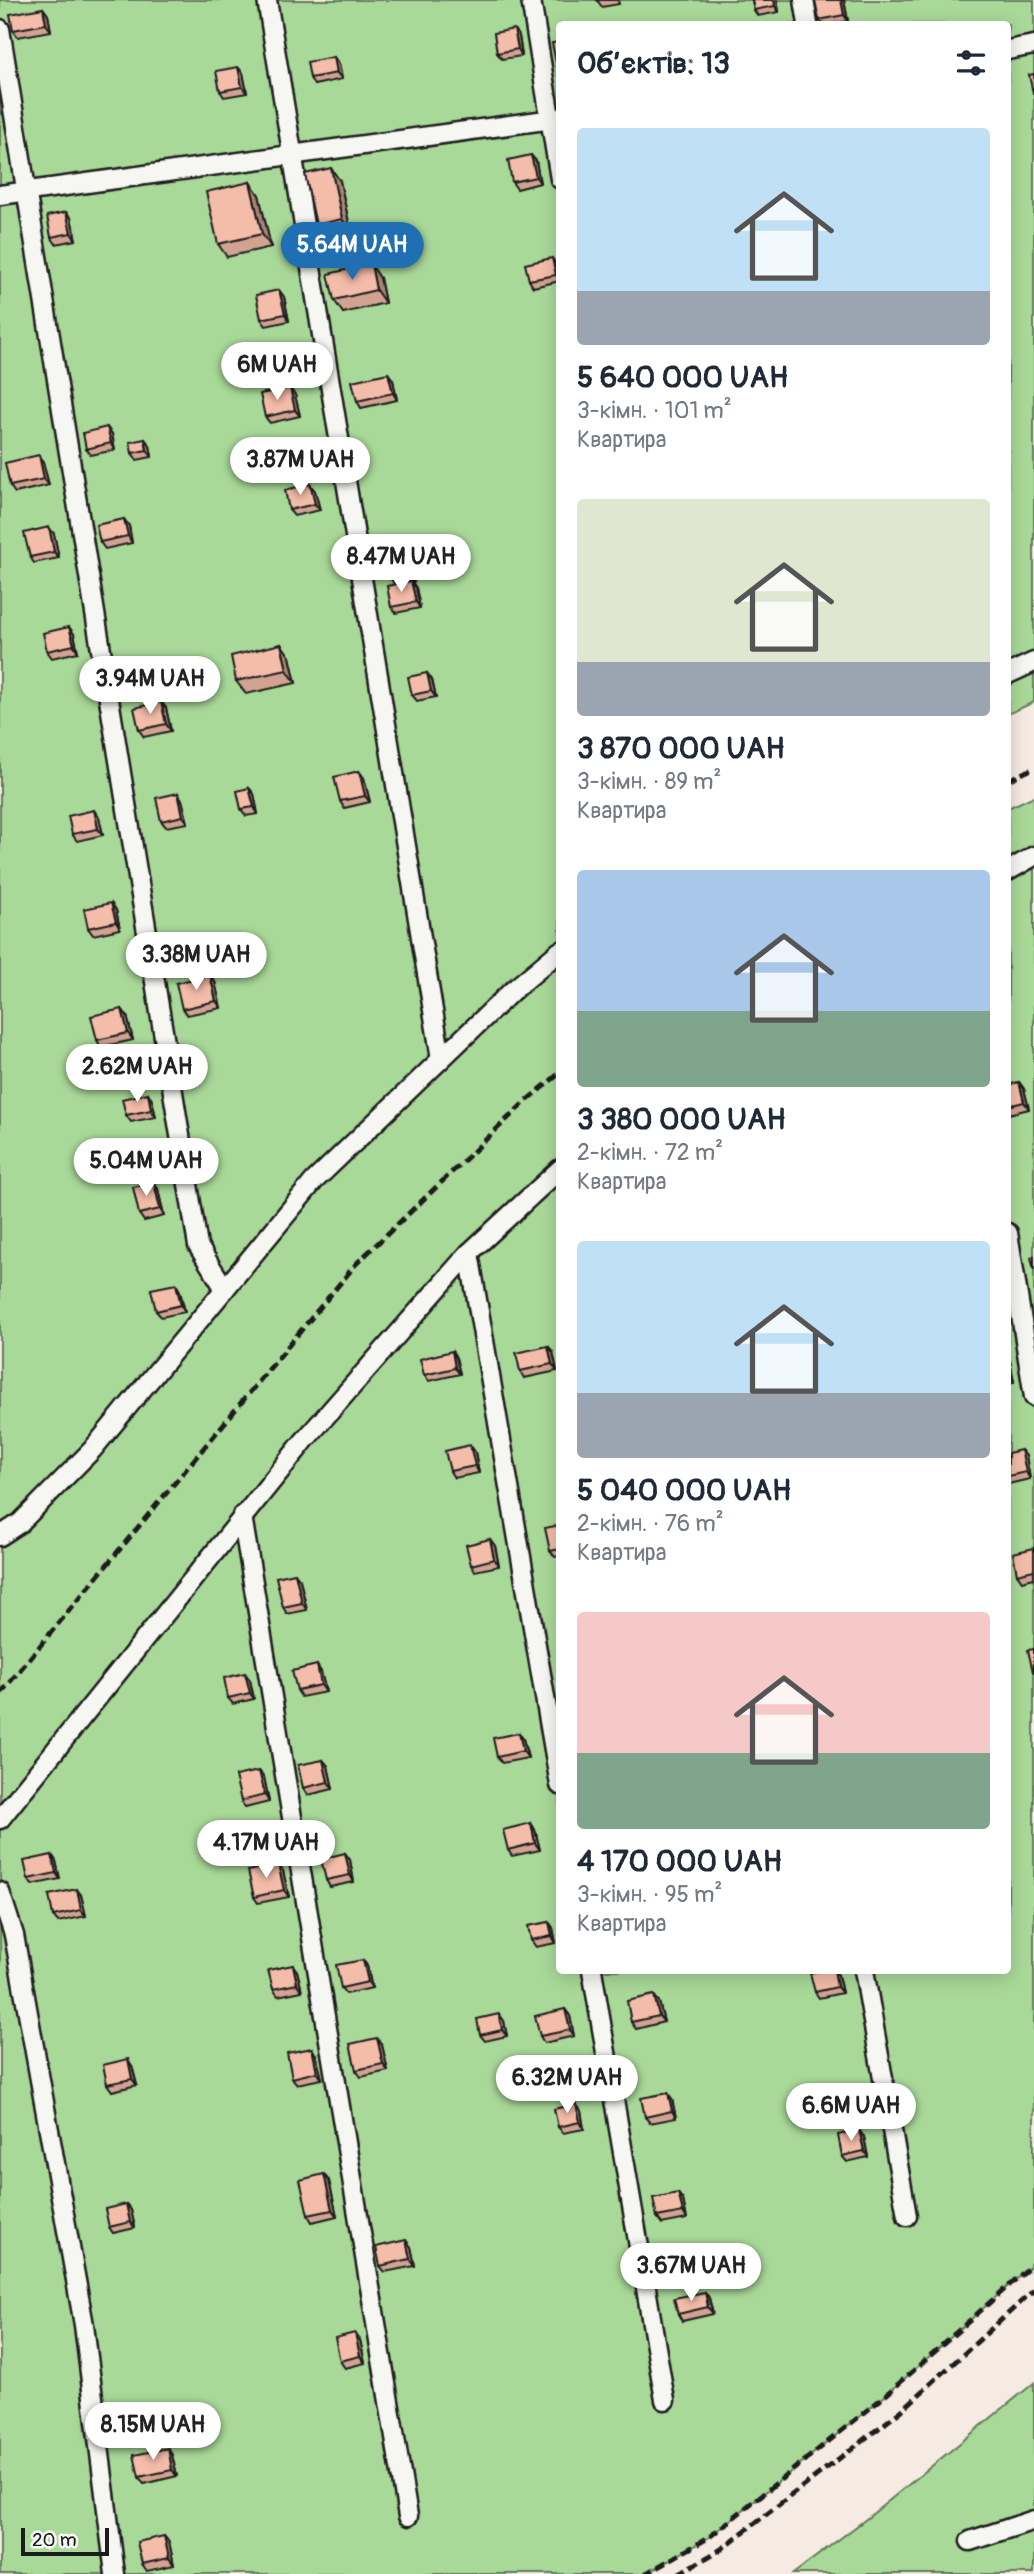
<!DOCTYPE html>
<html lang="uk">
<head>
<meta charset="utf-8">
<style>
  body { margin:0; font-family:Pangolin,sans-serif; background:#f2f2f3; color:#1f2937; height:100vh; display:flex; flex-direction:column; font-size:26px; white-space:nowrap }
  * { box-sizing:border-box; margin:0 }
  p { font-size:23px; color:#747a83 }
  .icon { flex:none; width:38px; height:38px; fill:none; stroke:currentColor; stroke-width:2; stroke-linecap:round; stroke-linejoin:round }
  .map { position:relative; flex:1; overflow:hidden }
  .panel { position:absolute; left:556px; top:21px; width:455px; height:1953px; display:flex; flex-direction:column; background:#fff; border-radius:7px; box-shadow:0 4px 18px #0003 }
  .panel>* { flex:none }
  .scale { position:absolute; left:21px; bottom:18px; width:88px; box-sizing:border-box; padding-left:7px; border:4px solid #1c1c1c; border-top:0; font-size:19px; line-height:24px; white-space:nowrap; color:#1c1c1c; -webkit-text-stroke:5px #f6f6f2; paint-order:stroke }
  .price { position:absolute; translate:-50% -60px; padding:0 16px; border-radius:24px; background:#fff; color:#222; font-size:23px; line-height:46px; filter:drop-shadow(0 2px 4px #0008) }
  .price::after { content:''; position:absolute; left:50%; top:42px; width:21px; height:16px; margin-left:-10px; background:inherit; clip-path:polygon(0 0,100% 0,50% 100%) }
  .price.active { background:#1f6fb2; color:#fff }
  ul { padding:0; list-style:none }
  li { display:grid; align-content:center; gap:14px; height:371px; padding:0 21px }
  li span { display:grid; place-items:center; height:217px; border-radius:7px; color:#555 }
  li>.icon { margin-inline-start:auto }
  span .icon { width:126px; height:126px; fill:#fffc; stroke-width:1 }
  li b { font-size:30px }
  h2 { display:flex; justify-content:space-between; align-items:center; height:84px; padding:0 21px; font-size:30px }
  .map>svg:first-child { display:block }
</style>
</head>
<body>
<div class="map">
<svg width="1034" height="2574" viewBox="0 0 1034 2574">
  <rect width="100%" height="100%" fill="#f6ebe3"/>
  <filter id="ink" filterUnits="userSpaceOnUse"><feTurbulence type="fractalNoise" baseFrequency=".0143" numOctaves="2"/><feDisplacementMap in="SourceGraphic" scale="14" xChannelSelector="R" yChannelSelector="G"/><feConvolveMatrix kernelMatrix="1 2 1 2 8 2 1 2 1" color-interpolation-filters="sRGB"/></filter>
  <g filter="url(#ink)">
    <g fill="#a9d999" stroke="#627a5a" stroke-width="2">
      <path d="M0,0H1034V702L1008,714V24H560V1970H1008V808L1034,796V2263L885,2396L708,2538L645,2574H0Z"/>
      <path d="M1034,2383V2574H793L870,2516Z"/>
    </g>
    <g fill="none" stroke-linecap="round" stroke-linejoin="round">
      <defs>
        <g id="service">
          <path d="M267,0L441,1059"/>
          <path d="M531,0L560,179"/>
          <path d="M804,0L808,24"/>
          <path d="M0,29L198,1246L225,1289"/>
          <path d="M1008,50L1034,45"/>
          <path d="M0,195L560,118"/>
          <path d="M1008,674L1034,662"/>
          <path d="M1008,871L1034,856"/>
          <path d="M1008,1233L1034,1397"/>
          <path d="M469,1253L560,1785"/>
          <path d="M242,1516L408,2516"/>
          <path d="M0,1536L20,1523L92,1450L314,1181L511,992L560,951"/>
          <path d="M0,1819L304,1441L469,1253L560,1169"/>
          <path d="M0,1892L14,1935L84,2325L115,2574"/>
          <path d="M592,1970L665,2400"/>
          <path d="M864,1970L907,2216"/>
          <path d="M970,2541L1034,2520"/>
        </g>
      </defs>
      <use href="#service" stroke="#1c1c1c" stroke-width="23"/>
      <use href="#service" stroke="#f6f6f2" stroke-width="18"/>
      <g stroke="#1c1c1c" stroke-width="5" stroke-dasharray="10 5" stroke-linecap="butt">
        <path d="M1008,780L1034,768"/>
        <path d="M0,1694L356,1264L526,1101L560,1073"/>
        <path d="M645,2574L708,2538L885,2396L1034,2263"/>
        <path d="M678,2574L720,2550L901,2411L1034,2290"/>
      </g>
    </g>
    <g fill="#d2a391" stroke="#1c1c1c" stroke-width="2">
      <path d="M597,0H618L619,4L602,7Z"/>
      <path d="M752,0H777L779,12L758,16L754,10Z"/>
      <path d="M815,0H844L848,21L832,24H823L819,20Z"/>
      <path d="M43,8L48,15L51,31L18,37L13,30Z"/>
      <path d="M519,36L522,56L502,59L497,53Z"/>
      <path d="M339,64L342,79L314,85L310,78Z"/>
      <path d="M243,73L247,93L224,97L220,91Z"/>
      <path d="M536,161L540,183L517,189L512,182Z"/>
      <path d="M340,181L351,232L325,238L316,225Z"/>
      <path d="M250,182L259,195L271,247L227,257L218,244Z"/>
      <path d="M71,218L76,240L56,244L51,237Z"/>
      <path d="M557,265L560,281L533,287L529,280Z"/>
      <path d="M380,278L385,303L343,313L334,300Z"/>
      <path d="M279,290L284,297L289,321L266,326L261,319Z"/>
      <path d="M388,373L393,380L397,400L361,408L357,401Z"/>
      <path d="M295,395L300,416L270,423L265,417Z"/>
      <path d="M112,434L115,450L91,455L86,449Z"/>
      <path d="M145,439L150,446L152,457L137,460L132,453Z"/>
      <path d="M43,462L49,485L15,493L10,486Z"/>
      <path d="M315,491L320,510L294,516L289,510Z"/>
      <path d="M124,519L129,526L132,543L105,549L100,542Z"/>
      <path d="M54,534L59,558L34,563L30,557Z"/>
      <path d="M406,562L411,569L414,582H412L416,588L420,608L396,613L391,607L395,585L391,579Z"/>
      <path d="M69,627L74,634L78,652L52,658L47,651Z"/>
      <path d="M281,644L290,657L296,683L246,694L236,681Z"/>
      <path d="M427,673L432,680L436,697L417,701L412,695Z"/>
      <path d="M161,702L166,708L171,731L144,737L139,730Z"/>
      <path d="M359,771L364,778L370,802L344,808L340,801Z"/>
      <path d="M249,788L254,794L258,814L246,816L241,809Z"/>
      <path d="M178,793L182,800L188,823L166,827L161,821Z"/>
      <path d="M99,817L103,835L77,841L72,834Z"/>
      <path d="M111,903L116,910L120,929L93,935L88,928Z"/>
      <path d="M210,975L215,982L221,1008L187,1015L182,1009Z"/>
      <path d="M122,1009L127,1016L133,1040L101,1047L97,1040Z"/>
      <path d="M1019,1082L1024,1089L1029,1109L1009,1114L1008,1085Z"/>
      <path d="M148,1093L152,1100L156,1117L131,1122L126,1115Z"/>
      <path d="M154,1183L158,1189L164,1216L144,1221L139,1214Z"/>
      <path d="M176,1284L180,1291L185,1312L161,1317L156,1311Z"/>
      <path d="M548,1346L553,1352L557,1371L524,1378L520,1371Z"/>
      <path d="M452,1351L456,1358L460,1374L429,1381L424,1375Z"/>
      <path d="M1008,1359L1010,1361L1014,1382L1008,1383Z"/>
      <path d="M470,1445L475,1452L479,1473L454,1478L450,1471Z"/>
      <path d="M1008,1453L1026,1456L1030,1479L1008,1484Z"/>
      <path d="M560,1525V1556L555,1557L550,1551Z"/>
      <path d="M490,1539L495,1546L499,1566L475,1571L471,1565Z"/>
      <path d="M1034,1548V1578L1022,1581L1017,1574Z"/>
      <path d="M300,1580L307,1610L287,1614L283,1607Z"/>
      <path d="M321,1672L326,1692L301,1697L297,1690Z"/>
      <path d="M250,1680L254,1699L233,1704L228,1698Z"/>
      <path d="M519,1733L523,1739L528,1758L502,1763L497,1757Z"/>
      <path d="M323,1760L328,1766L333,1789L308,1795L303,1788Z"/>
      <path d="M259,1771L264,1777L269,1802L245,1808L241,1801Z"/>
      <path d="M531,1823L535,1830L540,1850L512,1856L508,1850Z"/>
      <path d="M345,1853L350,1860L354,1882L330,1887L326,1880Z"/>
      <path d="M52,1855L56,1861L60,1879L32,1885L28,1879Z"/>
      <path d="M278,1864L283,1871L289,1897L258,1903L254,1897Z"/>
      <path d="M81,1895L86,1916L58,1922L53,1916Z"/>
      <path d="M549,1922L553,1928L556,1943L536,1947L531,1940Z"/>
      <path d="M363,1960L367,1966L372,1988L346,1994L341,1988Z"/>
      <path d="M822,1970H835L838,1975L842,1993L819,1998L815,1992Z"/>
      <path d="M297,1971L302,1991L278,1996L273,1989Z"/>
      <path d="M659,2002L664,2022L636,2029L631,2022Z"/>
      <path d="M565,2009L570,2016L574,2036L544,2043L540,2036Z"/>
      <path d="M499,2014L504,2021L507,2036L485,2041L480,2035Z"/>
      <path d="M382,2045L388,2071L361,2077L356,2070Z"/>
      <path d="M316,2055L322,2079L297,2084L292,2078Z"/>
      <path d="M132,2066L137,2085L112,2091L107,2084Z"/>
      <path d="M668,2093L672,2099L676,2118L650,2123L645,2117Z"/>
      <path d="M576,2104L581,2111L584,2129L563,2133L558,2127Z"/>
      <path d="M864,2137L868,2157L847,2162L842,2156Z"/>
      <path d="M329,2181L337,2216L312,2222L308,2215Z"/>
      <path d="M683,2200L687,2219L662,2224L657,2217Z"/>
      <path d="M126,2204L131,2210L135,2228L113,2233L109,2227Z"/>
      <path d="M411,2247L415,2266L385,2272L380,2266Z"/>
      <path d="M705,2292L709,2298L713,2314L682,2321L678,2314Z"/>
      <path d="M360,2340L365,2363L345,2368L340,2361Z"/>
      <path d="M172,2455L177,2476L144,2484L139,2477Z"/>
      <path d="M169,2542L174,2565L147,2571L142,2564Z"/>
    </g>
    <g fill="#ab8476" stroke="#1c1c1c" stroke-width="2">
      <path d="M774,0H777L779,12L775,6Z"/>
      <path d="M841,0H844L848,21L844,15Z"/>
      <path d="M43,8L48,15L51,31L46,24Z"/>
      <path d="M514,29L519,36L522,56L518,49Z"/>
      <path d="M334,57L339,64L342,79L337,73Z"/>
      <path d="M238,67L243,73L247,93L242,87Z"/>
      <path d="M531,155L536,161L540,183L536,177Z"/>
      <path d="M331,168L340,181L351,232L342,219Z"/>
      <path d="M250,182L259,195L271,247L262,234Z"/>
      <path d="M66,212L71,218L76,240L71,233Z"/>
      <path d="M552,258L557,265L560,280L556,275Z"/>
      <path d="M371,264L380,278L385,303L376,290Z"/>
      <path d="M279,290L284,297L289,321L285,314Z"/>
      <path d="M388,373L393,380L397,400L393,393Z"/>
      <path d="M290,388L295,395L300,416L295,410Z"/>
      <path d="M107,427L112,434L115,450L111,443Z"/>
      <path d="M145,439L150,446L152,457L147,450Z"/>
      <path d="M39,455L43,462L49,485L44,479Z"/>
      <path d="M310,484L315,491L320,510L315,504Z"/>
      <path d="M124,519L129,526L132,543L128,536Z"/>
      <path d="M49,527L54,534L59,558L54,552Z"/>
      <path d="M406,562L411,569L414,582L409,575Z"/>
      <path d="M411,581L416,588L420,608L416,602Z"/>
      <path d="M69,627L74,634L78,652L74,645Z"/>
      <path d="M281,644L290,657L296,683L287,670Z"/>
      <path d="M427,673L432,680L436,697L431,691Z"/>
      <path d="M161,702L166,708L171,731L166,724Z"/>
      <path d="M359,771L364,778L370,802L365,796Z"/>
      <path d="M249,788L254,794L258,814L254,807Z"/>
      <path d="M178,793L182,800L188,823L183,816Z"/>
      <path d="M94,810L99,817L103,835L98,829Z"/>
      <path d="M111,903L116,910L120,929L116,922Z"/>
      <path d="M210,975L215,982L221,1008L216,1001Z"/>
      <path d="M122,1009L127,1016L133,1040L128,1033Z"/>
      <path d="M1019,1082L1024,1089L1029,1109L1024,1102Z"/>
      <path d="M148,1093L152,1100L156,1117L151,1110Z"/>
      <path d="M154,1183L158,1189L164,1216L160,1209Z"/>
      <path d="M176,1284L180,1291L185,1312L181,1305Z"/>
      <path d="M548,1346L553,1352L557,1371L552,1364Z"/>
      <path d="M452,1351L456,1358L460,1374L455,1368Z"/>
      <path d="M1008,1359L1010,1361L1014,1382L1010,1375L1008,1368Z"/>
      <path d="M470,1445L475,1452L479,1473L475,1466Z"/>
      <path d="M1021,1450L1026,1456L1030,1479L1026,1472Z"/>
      <path d="M490,1539L495,1546L499,1566L494,1559Z"/>
      <path d="M295,1573L300,1580L307,1610L302,1603Z"/>
      <path d="M317,1665L321,1672L326,1692L321,1685Z"/>
      <path d="M245,1673L250,1680L254,1699L250,1693Z"/>
      <path d="M519,1733L523,1739L528,1758L523,1751Z"/>
      <path d="M323,1760L328,1766L333,1789L328,1782Z"/>
      <path d="M259,1771L264,1777L269,1802L265,1795Z"/>
      <path d="M531,1823L535,1830L540,1850L535,1843Z"/>
      <path d="M345,1853L350,1860L354,1882L350,1875Z"/>
      <path d="M52,1855L56,1861L60,1879L56,1873Z"/>
      <path d="M278,1864L283,1871L289,1897L284,1890Z"/>
      <path d="M77,1889L81,1895L86,1916L81,1910Z"/>
      <path d="M549,1922L553,1928L556,1943L552,1936Z"/>
      <path d="M363,1960L367,1966L372,1988L368,1982Z"/>
      <path d="M293,1965L297,1971L302,1991L297,1984Z"/>
      <path d="M834,1970L838,1975L842,1993L837,1987Z"/>
      <path d="M654,1995L659,2002L664,2022L659,2016Z"/>
      <path d="M565,2009L570,2016L574,2036L570,2030Z"/>
      <path d="M499,2014L504,2021L507,2036L502,2030Z"/>
      <path d="M377,2038L382,2045L388,2071L383,2064Z"/>
      <path d="M312,2048L316,2055L322,2079L317,2072Z"/>
      <path d="M128,2059L132,2066L137,2085L132,2079Z"/>
      <path d="M668,2093L672,2099L676,2118L672,2111Z"/>
      <path d="M576,2104L581,2111L584,2129L580,2122Z"/>
      <path d="M859,2130L864,2137L868,2157L864,2151Z"/>
      <path d="M324,2174L329,2181L337,2216L332,2210Z"/>
      <path d="M678,2193L683,2200L687,2219L683,2212Z"/>
      <path d="M126,2204L131,2210L135,2228L130,2222Z"/>
      <path d="M406,2240L411,2247L415,2266L410,2259Z"/>
      <path d="M705,2292L709,2298L713,2314L708,2307Z"/>
      <path d="M355,2333L360,2340L365,2363L360,2356Z"/>
      <path d="M168,2448L172,2455L177,2476L172,2470Z"/>
      <path d="M164,2536L169,2542L174,2565L169,2558Z"/>
    </g>
    <g fill="#f4bda9" stroke="#1c1c1c" stroke-width="2">
      <path d="M752,0H774L775,6L754,10Z"/>
      <path d="M815,0H841L844,15L819,20Z"/>
      <path d="M43,8L46,24L13,30L10,14Z"/>
      <path d="M514,29L518,49L497,53L494,33Z"/>
      <path d="M560,42V77H559L552,43Z"/>
      <path d="M334,57L337,73L310,78L307,62Z"/>
      <path d="M238,67L242,87L220,91L216,71Z"/>
      <path d="M1034,74V93H1033L1029,75Z"/>
      <path d="M531,155L536,177L512,182L508,160Z"/>
      <path d="M331,168L342,219L316,225L305,174Z"/>
      <path d="M250,182L262,234L218,244L206,192Z"/>
      <path d="M66,212L71,233L51,237L47,216Z"/>
      <path d="M552,258L556,275L529,280L525,264Z"/>
      <path d="M371,264L376,290L334,300L328,274Z"/>
      <path d="M279,290L285,314L261,319L256,295Z"/>
      <path d="M388,373L393,393L357,401L352,381Z"/>
      <path d="M290,388L295,410L265,417L260,394Z"/>
      <path d="M107,427L111,443L86,449L83,433Z"/>
      <path d="M145,439L147,450L132,453L130,442Z"/>
      <path d="M39,455L44,479L10,486L5,463Z"/>
      <path d="M310,484L315,504L289,510L285,490Z"/>
      <path d="M124,519L128,536L100,542L96,525Z"/>
      <path d="M49,527L54,552L30,557L24,533Z"/>
      <path d="M406,562L409,575L391,579L388,566Z"/>
      <path d="M411,581L416,602L391,607L387,586Z"/>
      <path d="M69,627L74,645L47,651L43,633Z"/>
      <path d="M281,644L287,670L236,681L231,656Z"/>
      <path d="M427,673L431,691L412,695L408,677Z"/>
      <path d="M161,702L166,724L139,730L134,708Z"/>
      <path d="M359,771L365,796L340,801L334,777Z"/>
      <path d="M249,788L254,807L241,809L237,791Z"/>
      <path d="M178,793L183,816L161,821L156,798Z"/>
      <path d="M94,810L98,829L72,834L68,816Z"/>
      <path d="M111,903L116,922L88,928L84,909Z"/>
      <path d="M210,975L216,1001L182,1009L176,983Z"/>
      <path d="M122,1009L128,1033L97,1040L91,1016Z"/>
      <path d="M1019,1082L1024,1102L1008,1106V1085Z"/>
      <path d="M148,1093L151,1110L126,1115L122,1099Z"/>
      <path d="M154,1183L160,1209L139,1214L133,1187Z"/>
      <path d="M1034,1256V1270L1031,1257Z"/>
      <path d="M176,1284L181,1305L156,1311L151,1289Z"/>
      <path d="M548,1346L552,1364L520,1371L516,1353Z"/>
      <path d="M452,1351L455,1368L424,1375L420,1359Z"/>
      <path d="M470,1445L475,1466L450,1471L445,1451Z"/>
      <path d="M1021,1450L1026,1472L1008,1476V1453Z"/>
      <path d="M560,1525V1549L550,1551L545,1528Z"/>
      <path d="M490,1539L494,1559L471,1565L466,1545Z"/>
      <path d="M1034,1548V1570L1017,1574L1013,1553Z"/>
      <path d="M295,1573L302,1603L283,1607L276,1577Z"/>
      <path d="M1034,1649V1672H1033L1028,1650Z"/>
      <path d="M317,1665L321,1685L297,1690L292,1671Z"/>
      <path d="M245,1673L250,1693L228,1698L224,1678Z"/>
      <path d="M519,1733L523,1751L497,1757L493,1738Z"/>
      <path d="M323,1760L328,1782L303,1788L298,1765Z"/>
      <path d="M259,1771L265,1795L241,1801L235,1776Z"/>
      <path d="M531,1823L535,1843L508,1850L503,1830Z"/>
      <path d="M345,1853L350,1875L326,1880L321,1859Z"/>
      <path d="M52,1855L56,1873L28,1879L24,1861Z"/>
      <path d="M278,1864L284,1890L254,1897L248,1871Z"/>
      <path d="M77,1889L81,1910L53,1916L49,1895Z"/>
      <path d="M549,1922L552,1936L531,1940L528,1926Z"/>
      <path d="M363,1960L368,1982L341,1988L336,1965Z"/>
      <path d="M293,1965L297,1984L273,1989L268,1970Z"/>
      <path d="M822,1970H834L837,1987L815,1992L810,1973Z"/>
      <path d="M654,1995L659,2016L631,2022L627,2001Z"/>
      <path d="M565,2009L570,2030L540,2036L535,2016Z"/>
      <path d="M499,2014L502,2030L480,2035L477,2019Z"/>
      <path d="M377,2038L383,2064L356,2070L350,2044Z"/>
      <path d="M312,2048L317,2072L292,2078L287,2053Z"/>
      <path d="M128,2059L132,2079L107,2084L103,2065Z"/>
      <path d="M668,2093L672,2111L645,2117L641,2098Z"/>
      <path d="M576,2104L580,2122L558,2127L554,2109Z"/>
      <path d="M859,2130L864,2151L842,2156L838,2135Z"/>
      <path d="M324,2174L332,2210L308,2215L300,2180Z"/>
      <path d="M678,2193L683,2212L657,2217L653,2198Z"/>
      <path d="M126,2204L130,2222L109,2227L105,2209Z"/>
      <path d="M406,2240L410,2259L380,2266L376,2247Z"/>
      <path d="M705,2292L708,2307L678,2314L674,2298Z"/>
      <path d="M355,2333L360,2356L340,2361L335,2338Z"/>
      <path d="M168,2448L172,2470L139,2477L134,2455Z"/>
      <path d="M164,2536L169,2558L142,2564L137,2542Z"/>
    </g>
  </g>
</svg>
<div class="scale">20 m</div>
<b class="price active" style="left:352px;top:282px">5.64M UAH</b>
<b class="price" style="left:277px;top:402px">6M UAH</b>
<b class="price" style="left:300px;top:497px">3.87M UAH</b>
<b class="price" style="left:401px;top:594px">8.47M UAH</b>
<b class="price" style="left:150px;top:716px">3.94M UAH</b>
<b class="price" style="left:196px;top:992px">3.38M UAH</b>
<b class="price" style="left:137px;top:1104px">2.62M UAH</b>
<b class="price" style="left:146px;top:1198px">5.04M UAH</b>
<b class="price" style="left:266px;top:1880px">4.17M UAH</b>
<b class="price" style="left:567px;top:2115px">6.32M UAH</b>
<b class="price" style="left:851px;top:2143px">6.6M UAH</b>
<b class="price" style="left:691px;top:2303px">3.67M UAH</b>
<b class="price" style="left:153px;top:2462px">8.15M UAH</b>
<section class="panel">
<h2>Об’єктів: 13<svg class="icon" aria-label="filters" viewBox="0 0 24 24"><path d="M4 7h16M4 17h16"/><circle cx="9" cy="7" r="2"/><circle cx="15" cy="17" r="2"/></svg></h2>
<ul>
<li><span style="background:linear-gradient(#bfe0f5 75%,#9aa5b1 0)"><svg class="icon" aria-label="home" viewBox="0 0 24 24"><path d="M3 11l9-7 9 7M6 9v11h12V9"/></svg></span><div><b>5 640 000 UAH</b><p>3-кімн. · 101 m²</p><p>Квартира</p></div></li>
<li><span style="background:linear-gradient(#dfe7d0 75%,#9aa5b1 0)"><svg class="icon" aria-label="home" viewBox="0 0 24 24"><path d="M3 11l9-7 9 7M6 9v11h12V9"/></svg></span><div><b>3 870 000 UAH</b><p>3-кімн. · 89 m²</p><p>Квартира</p></div></li>
<li><span style="background:linear-gradient(#a9c7e8 65%,#7fa58c 0)"><svg class="icon" aria-label="home" viewBox="0 0 24 24"><path d="M3 11l9-7 9 7M6 9v11h12V9"/></svg></span><div><b>3 380 000 UAH</b><p>2-кімн. · 72 m²</p><p>Квартира</p></div></li>
<li><span style="background:linear-gradient(#bfe0f5 70%,#9aa5b1 0)"><svg class="icon" aria-label="home" viewBox="0 0 24 24"><path d="M3 11l9-7 9 7M6 9v11h12V9"/></svg></span><div><b>5 040 000 UAH</b><p>2-кімн. · 76 m²</p><p>Квартира</p></div></li>
<li><span style="background:linear-gradient(#f6c9c9 65%,#7fa58c 0)"><svg class="icon" aria-label="home" viewBox="0 0 24 24"><path d="M3 11l9-7 9 7M6 9v11h12V9"/></svg></span><div><b>4 170 000 UAH</b><p>3-кімн. · 95 m²</p><p>Квартира</p></div></li>
</ul>
</section>
</div>
</body>
</html>
